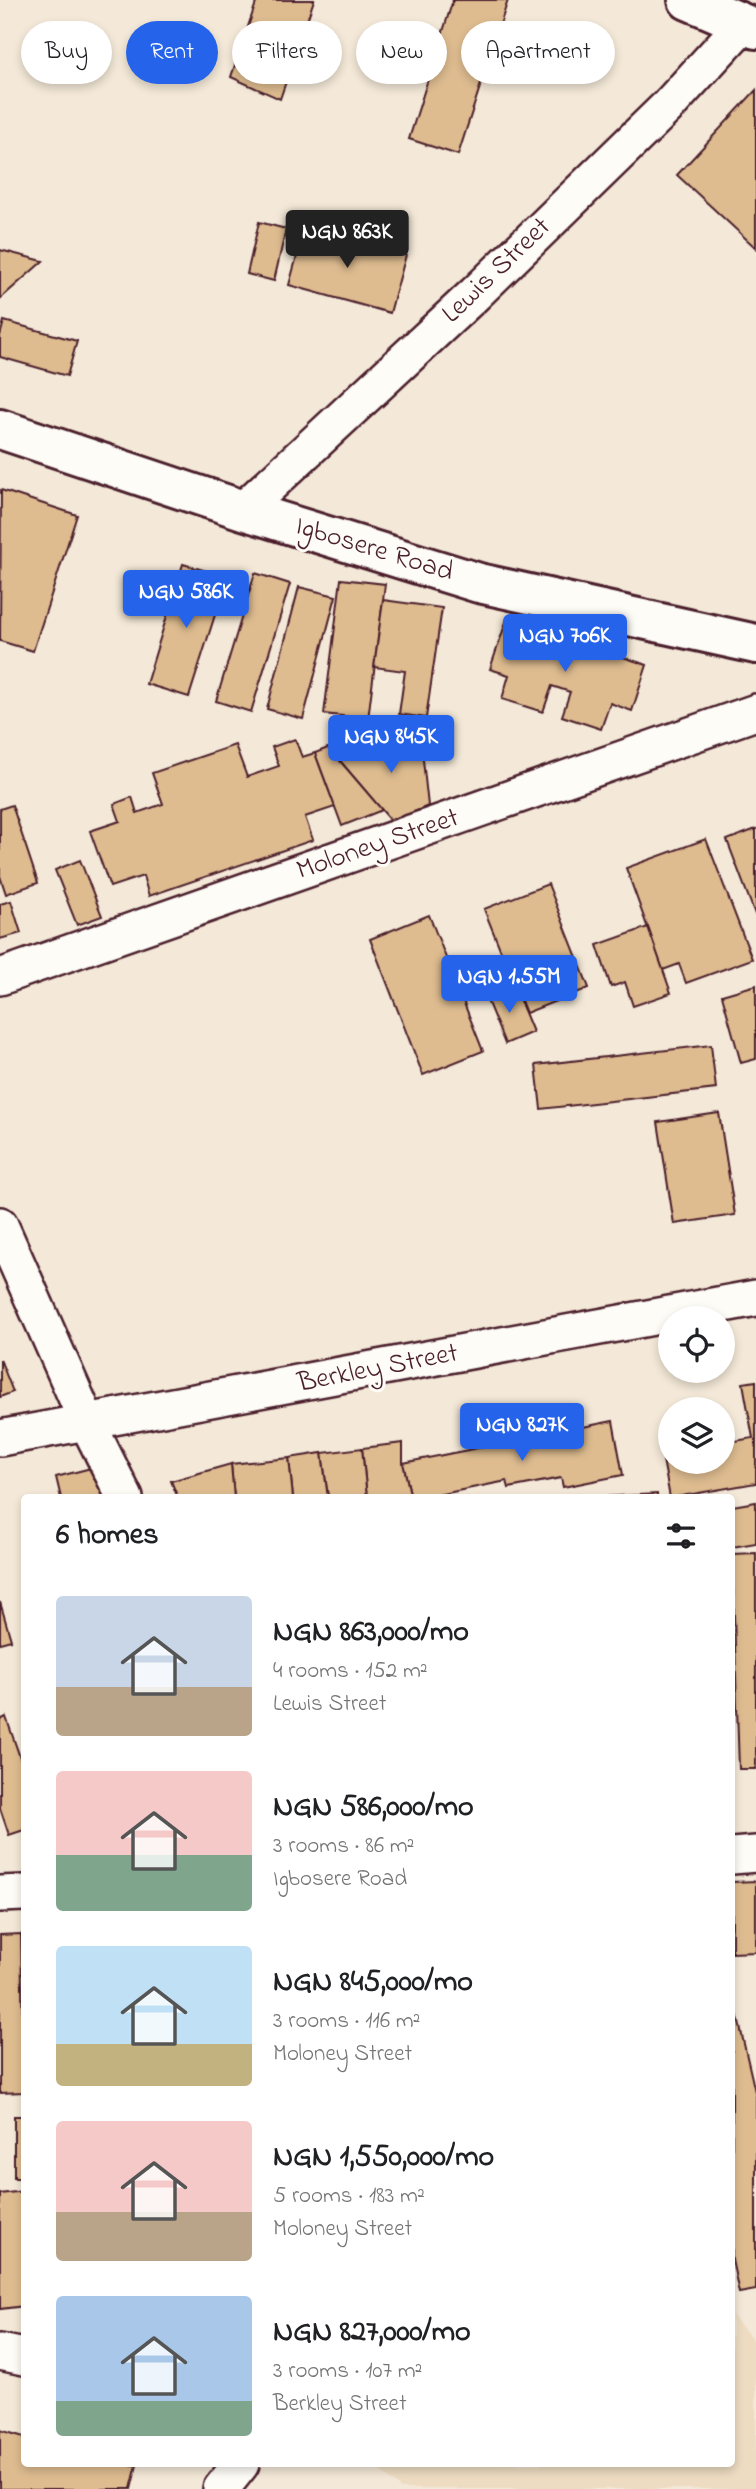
<!DOCTYPE html>
<html lang="en">
<head>
<meta charset="utf-8">
<style>
  body { margin:0; font-family:"Indie Flower",sans-serif; background:#f6f6f6; color:#202124; height:100vh; display:flex; flex-direction:column; font-size:26px; white-space:nowrap }
  * { box-sizing:border-box; margin:0 }
  p { font-size:23px; color:#757577 }
  .icon { flex:none; width:38px; height:38px; fill:none; stroke:currentColor; stroke-width:2; stroke-linecap:round; stroke-linejoin:round }
  .map { position:relative; flex:1; overflow:hidden }
  .drawer { position:absolute; left:21px; top:1494px; width:714px; height:973px; display:flex; flex-direction:column; background:#fff; border-radius:7px; box-shadow:0 4px 10px #0003 }
  .drawer>* { flex:none }
  .guide { position:absolute; left:21px; top:21px; width:714px; height:63px; display:flex; gap:14px }
  .tools { position:absolute; left:658px; top:1306px; display:grid; gap:14px }
  .tools a { display:grid; place-items:center; width:77px; height:77px; border-radius:50%; background:#fff; box-shadow:0 4px 10px #0003; font-size:35px }
  .price { position:absolute; translate:-50% -60px; padding:0 16px; border-radius:7px; background:#2563eb; color:#fff; font-size:23px; line-height:46px; filter:drop-shadow(0 2px 4px #0008) }
  .price::after { content:''; position:absolute; left:50%; top:42px; width:21px; height:16px; margin-left:-10px; background:inherit; clip-path:polygon(0 0,100% 0,50% 100%) }
  .price.active { background:#222; color:#fff }
  ul { padding:0; list-style:none }
  li { display:flex; align-items:center; gap:21px; height:175px; padding:0 35px }
  li span { display:grid; place-items:center; flex:none; width:196px; height:140px; border-radius:7px; color:#555 }
  li>.icon { margin-inline-start:auto }
  span .icon { width:84px; height:84px; fill:#fffc; stroke-width:1 }
  li b { font-size:30px }
  h2 { display:flex; justify-content:space-between; align-items:center; height:84px; padding:0 35px; font-size:30px }
  .tag { padding:0 24px; border-radius:32px; background:#fff; box-shadow:0 4px 10px #0003; font-size:24px; line-height:63px }
  .tag.active { background:#2563eb; color:#fff }
  .map>svg:first-child { display:block }
</style>
</head>
<body>
<div class="map">
<svg width="756" height="2489" viewBox="0 0 756 2489">
  <rect width="100%" height="100%" fill="#f4e9d8"/>
  <filter id="ink" filterUnits="userSpaceOnUse"><feTurbulence type="fractalNoise" baseFrequency=".0143" numOctaves="2"/><feDisplacementMap in="SourceGraphic" scale="14" xChannelSelector="R" yChannelSelector="G"/><feConvolveMatrix kernelMatrix="1 2 1 2 8 2 1 2 1" color-interpolation-filters="sRGB"/></filter>
  <g filter="url(#ink)">
    <path fill="#eddcc2" d="M732,2315L756,2343V2489H401L372,2464H732Z"/>
    <g fill="#debc90" stroke="#4a1f2b" stroke-width="2">
      <path d="M257,0H314L280,99L231,77Z"/>
      <path d="M453,0H508L458,155L409,139Z"/>
      <path d="M756,90V248L677,175Z"/>
      <path d="M259,222L286,229L274,281L247,274Z"/>
      <path d="M305,227L406,255L390,313L289,285Z"/>
      <path d="M0,250L43,261L0,299Z"/>
      <path d="M4,321L77,341L67,376L0,357V336Z"/>
      <path d="M1,490L77,515L33,651L0,641Z"/>
      <path d="M183,564L227,577L189,697L146,684Z"/>
      <path d="M255,573L290,584L251,712L216,701Z"/>
      <path d="M341,579L385,584L368,719L324,714Z"/>
      <path d="M299,587L336,596L303,719L267,709Z"/>
      <path d="M383,600L442,608L426,718L399,714L405,671L374,667Z"/>
      <path d="M507,619L647,665L632,711L610,703L601,729L562,716L570,692L552,686L543,712L502,699L509,675L490,669Z"/>
      <path d="M420,732L428,806L392,822L335,755Z"/>
      <path d="M295,739L302,757L315,753L335,807L305,817L313,840L149,896L143,876L110,887L90,831L120,821L114,804L132,797L137,813L163,804L152,773L235,745L247,777L279,766L272,747Z"/>
      <path d="M328,748L335,755L382,810L342,826L315,753Z"/>
      <path d="M12,805L38,883L6,894L0,876V809Z"/>
      <path d="M756,829V917L727,840Z"/>
      <path d="M706,839L752,959L686,983L679,964L663,970L626,868Z"/>
      <path d="M80,860L102,916L77,925L55,870Z"/>
      <path d="M548,884L589,988L526,1013L484,909Z"/>
      <path d="M11,901L21,933L0,939V904Z"/>
      <path d="M429,915L483,1051L423,1075L370,939Z"/>
      <path d="M648,927L671,993L633,1006L625,982L611,987L597,945Z"/>
      <path d="M756,985V1059L741,1063L722,995Z"/>
      <path d="M514,986L533,1032L505,1044L486,998Z"/>
      <path d="M711,1045L716,1089L541,1109L536,1065Z"/>
      <path d="M719,1113L735,1215L674,1224L658,1122Z"/>
      <path d="M0,1359L13,1392L0,1397Z"/>
      <path d="M756,1381V1483L670,1498L662,1454L670,1452V1461H723V1443L753,1438L743,1383Z"/>
      <path d="M613,1421L623,1475L563,1487L561,1478L509,1488L507,1481L422,1498H411L403,1463Z"/>
      <path d="M403,1443V1463L411,1498H367L362,1448Z"/>
      <path d="M362,1448L367,1498H328L322,1453Z"/>
      <path d="M322,1453L328,1498H293L289,1458Z"/>
      <path d="M289,1458L293,1498H234L231,1464Z"/>
      <path d="M231,1464L234,1498H178L171,1481Z"/>
      <path d="M99,1466L106,1498H61L56,1477Z"/>
      <path d="M657,1494V1498H600V1497Z"/>
      <path d="M756,1502V1543L732,1547V1506Z"/>
      <path d="M756,1553V1769H739L732,1554Z"/>
      <path d="M0,1602L11,1640L0,1643Z"/>
      <path d="M6,1717L24,1769V1830L9,1835L0,1808V1720Z"/>
      <path d="M756,1881V1952L732,1953V1882Z"/>
      <path d="M21,1934L24,2092L0,2093V1935Z"/>
      <path d="M732,1992L756,2096V2290L739,2293L732,2260Z"/>
      <rect x="14" y="2116" width="10" height="62"/>
      <path d="M24,2191V2306L0,2309V2194Z"/>
      <path d="M0,2430L24,2437V2464L137,2465L131,2489H0Z"/>
    </g>
    <g fill="none" stroke-linecap="round" stroke-linejoin="round">
      <defs>
        <g id="street">
          <path d="M243,510L475,294L668,106L743,24"/>
          <path d="M0,977L756,712"/>
          <path d="M0,1225L88,1424L125,1498"/>
          <path d="M0,1438L756,1298"/>
          <path d="M732,1856L756,1854"/>
          <path d="M0,1894L24,1893"/>
          <path d="M0,2352L24,2357"/>
          <path d="M221,2489L241,2464"/>
        </g>
        <g id="secondary">
          <path d="M688,0L756,29"/>
          <path d="M0,429L243,510L479,583L756,644"/>
        </g>
      </defs>
      <use href="#street" stroke="#4a1f2b" stroke-width="40"/>
      <use href="#secondary" stroke="#4a1f2b" stroke-width="44"/>
      <use href="#street" stroke="#fdfcf7" stroke-width="35"/>
      <use href="#secondary" stroke="#fdfcf7" stroke-width="38"/>
    </g>
  </g>
  <g text-anchor="middle" dominant-baseline="central" stroke-width="6" stroke-linejoin="round" paint-order="stroke">
    <g font-size="28" fill="#4a1f2b" stroke="#fdfcf7">
      <text transform="translate(497 271) rotate(-44)">Lewis Street</text>
      <text transform="translate(374 550) rotate(17)">Igbosere Road</text>
      <text transform="translate(378 845) rotate(-19)">Moloney Street</text>
      <text transform="translate(378 1369) rotate(-11)">Berkley Street</text>
    </g>
  </g>
</svg>
<div class="tools">
<a><svg class="icon" aria-label="locate" viewBox="0 0 24 24"><circle cx="12" cy="12" r="6"/><path d="M12 2v4M12 18v4M2 12h4M18 12h4"/></svg></a>
<a><svg class="icon" aria-label="layers" viewBox="0 0 24 24"><path d="M12 4l9 5-9 5-9-5zM3 14l9 5 9-5"/></svg></a>
</div>
<b class="price active" style="left:347px;top:270px">NGN 863K</b>
<b class="price" style="left:186px;top:630px">NGN 586K</b>
<b class="price" style="left:565px;top:674px">NGN 706K</b>
<b class="price" style="left:391px;top:775px">NGN 845K</b>
<b class="price" style="left:509px;top:1015px">NGN 1.55M</b>
<b class="price" style="left:522px;top:1463px">NGN 827K</b>
<div class="guide">
<a class="tag">Buy</a>
<a class="tag active">Rent</a>
<a class="tag">Filters</a>
<a class="tag">New</a>
<a class="tag">Apartment</a>
</div>
<section class="drawer">
<h2>6 homes<svg class="icon" aria-label="filters" viewBox="0 0 24 24"><path d="M4 7h16M4 17h16"/><circle cx="9" cy="7" r="2"/><circle cx="15" cy="17" r="2"/></svg></h2>
<ul>
<li><span style="background:linear-gradient(#c9d6e8 65%,#b9a48a 0)"><svg class="icon" aria-label="home" viewBox="0 0 24 24"><path d="M3 11l9-7 9 7M6 9v11h12V9"/></svg></span><div><b>NGN 863,000/mo</b><p>4 rooms · 152 m²</p><p>Lewis Street</p></div></li>
<li><span style="background:linear-gradient(#f6c9c9 60%,#7fa58c 0)"><svg class="icon" aria-label="home" viewBox="0 0 24 24"><path d="M3 11l9-7 9 7M6 9v11h12V9"/></svg></span><div><b>NGN 586,000/mo</b><p>3 rooms · 86 m²</p><p>Igbosere Road</p></div></li>
<li><span style="background:linear-gradient(#bfe0f5 70%,#c2b280 0)"><svg class="icon" aria-label="home" viewBox="0 0 24 24"><path d="M3 11l9-7 9 7M6 9v11h12V9"/></svg></span><div><b>NGN 845,000/mo</b><p>3 rooms · 116 m²</p><p>Moloney Street</p></div></li>
<li><span style="background:linear-gradient(#f6c9c9 65%,#b9a48a 0)"><svg class="icon" aria-label="home" viewBox="0 0 24 24"><path d="M3 11l9-7 9 7M6 9v11h12V9"/></svg></span><div><b>NGN 1,550,000/mo</b><p>5 rooms · 183 m²</p><p>Moloney Street</p></div></li>
<li><span style="background:linear-gradient(#a9c7e8 75%,#7fa58c 0)"><svg class="icon" aria-label="home" viewBox="0 0 24 24"><path d="M3 11l9-7 9 7M6 9v11h12V9"/></svg></span><div><b>NGN 827,000/mo</b><p>3 rooms · 107 m²</p><p>Berkley Street</p></div></li>
</ul>
</section>
</div>
</body>
</html>
